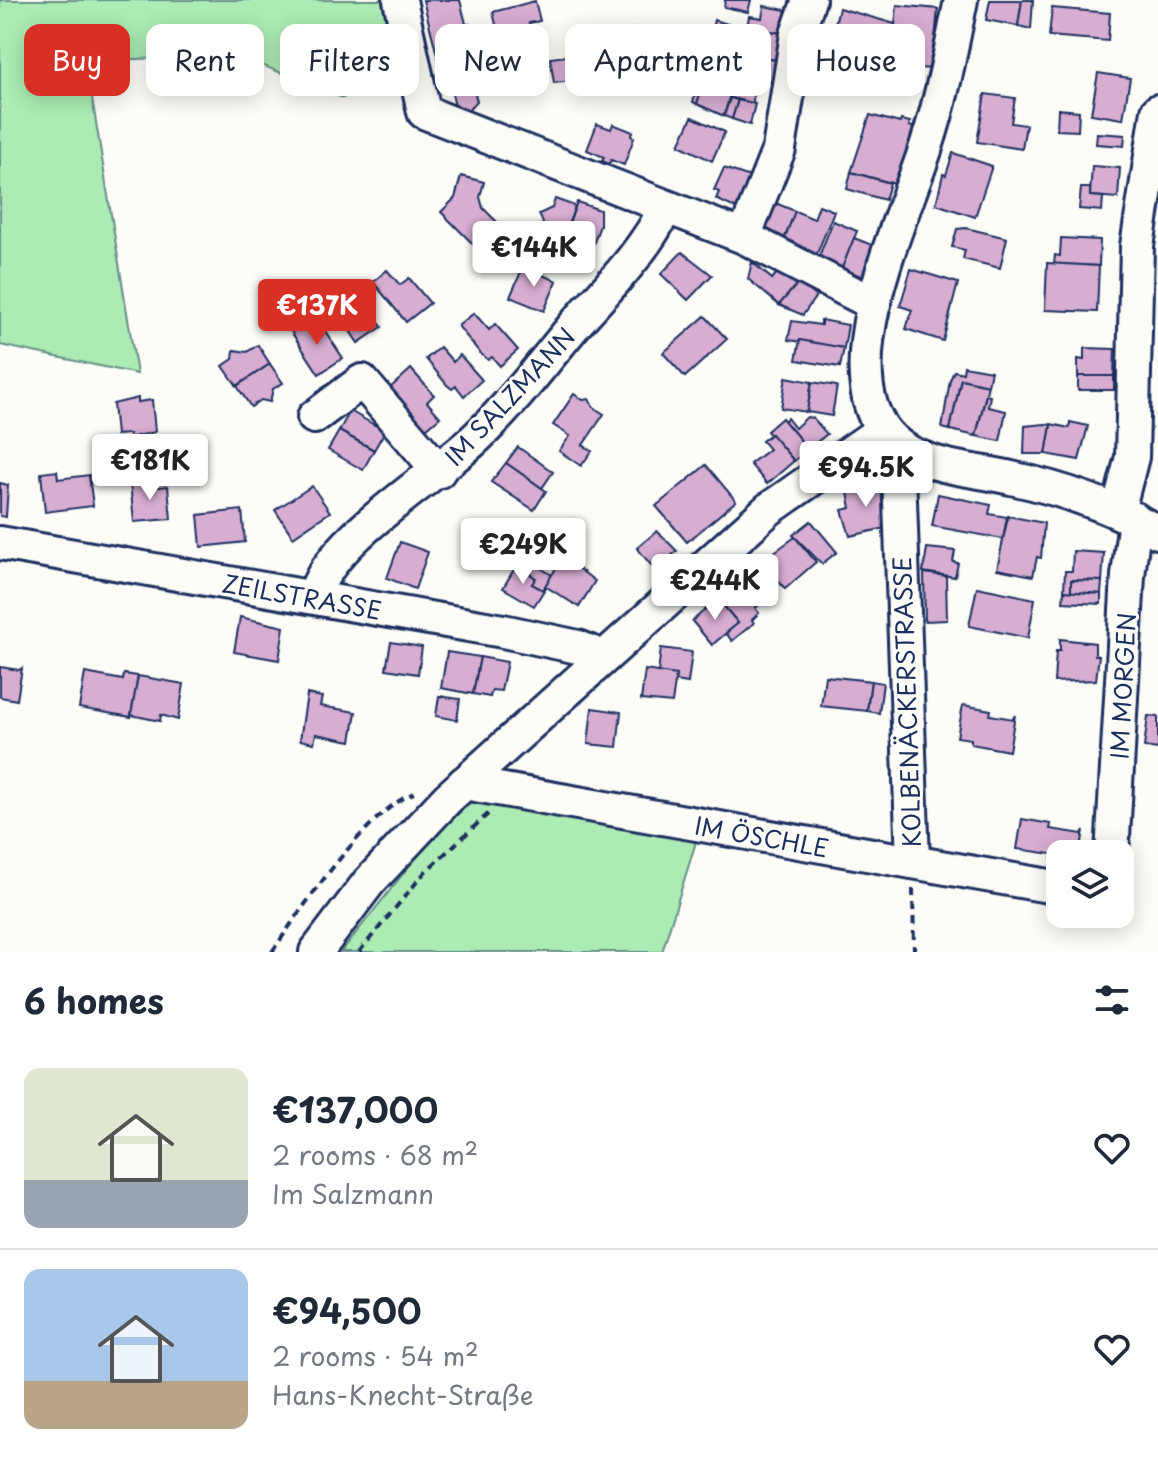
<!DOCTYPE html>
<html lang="en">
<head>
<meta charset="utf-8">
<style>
  body { margin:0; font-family:"Playpen Sans",sans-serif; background:#f6f6f7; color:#1f2937; height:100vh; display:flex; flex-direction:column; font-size:30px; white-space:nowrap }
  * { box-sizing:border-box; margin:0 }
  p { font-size:26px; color:#747a83 }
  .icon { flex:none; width:44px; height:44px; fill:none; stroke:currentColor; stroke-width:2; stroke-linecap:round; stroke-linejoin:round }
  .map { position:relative; height:952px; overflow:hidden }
  .details { display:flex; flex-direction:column; background:#fff; flex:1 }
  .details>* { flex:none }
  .hud { position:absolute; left:24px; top:24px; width:1110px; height:72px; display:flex; gap:16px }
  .buttons { position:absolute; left:1046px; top:840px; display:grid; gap:16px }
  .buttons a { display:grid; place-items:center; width:88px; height:88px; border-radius:16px; background:#fff; box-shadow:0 4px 20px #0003; font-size:40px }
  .price { position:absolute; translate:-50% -68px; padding:0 18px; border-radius:8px; background:#fff; color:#222; font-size:26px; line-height:52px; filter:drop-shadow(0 2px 4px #0008) }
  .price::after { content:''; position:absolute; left:50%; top:48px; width:24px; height:18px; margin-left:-12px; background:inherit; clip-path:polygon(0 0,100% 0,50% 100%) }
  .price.current { background:#d93025; color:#fff }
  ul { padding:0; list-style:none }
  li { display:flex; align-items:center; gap:24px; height:200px; padding:0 24px }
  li+li { border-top:2px solid #e0e1e3 }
  li span { display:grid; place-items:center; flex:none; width:224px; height:160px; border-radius:16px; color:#555 }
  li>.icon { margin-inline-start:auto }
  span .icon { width:96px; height:96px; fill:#fffc; stroke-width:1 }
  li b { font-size:34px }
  h2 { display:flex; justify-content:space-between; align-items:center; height:96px; padding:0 24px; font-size:34px }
  .pill { padding:0 28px; border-radius:16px; background:#fff; box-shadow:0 4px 20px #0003; font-size:28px; line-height:72px }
  .pill.current { background:#d93025; color:#fff }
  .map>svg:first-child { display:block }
</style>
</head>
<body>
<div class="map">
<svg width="1158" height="952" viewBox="0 0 1158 952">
  <rect width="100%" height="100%" fill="#fdfcf7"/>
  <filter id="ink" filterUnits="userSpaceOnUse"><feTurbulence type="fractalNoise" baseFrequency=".0125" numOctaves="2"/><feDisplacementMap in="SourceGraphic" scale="16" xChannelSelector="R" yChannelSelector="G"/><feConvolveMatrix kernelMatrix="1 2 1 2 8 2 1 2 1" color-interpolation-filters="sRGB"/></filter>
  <g filter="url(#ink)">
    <g fill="#acebb3" stroke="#648d88" stroke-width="2">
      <path d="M0,0H390L400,58L343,98L237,55L86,61L137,374L0,345Z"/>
      <path d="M478,795L699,832L662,952H341L426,845Z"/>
    </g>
    <g fill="#d7add2" stroke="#1b2f5e" stroke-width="2">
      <path d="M423,0H460L466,24H470L475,42H471L480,77L445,86Z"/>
      <path d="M725,0H751L748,12L724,7Z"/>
      <path d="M990,0H1022L1018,26L986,20Z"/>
      <path d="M1022,0H1033L1031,29L1018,26Z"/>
      <path d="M535,1L540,21L529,23L533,38L501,46L493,12Z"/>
      <path d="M897,5L938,9L932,69L891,66Z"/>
      <path d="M764,6L786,10L781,33L747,27L749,16L762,18Z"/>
      <path d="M839,8L895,24L892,55L878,51L874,68L827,55Z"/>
      <path d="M1052,8L1110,13L1108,41L1049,36Z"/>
      <path d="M714,20L738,27L726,70L716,67L718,59L705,55Z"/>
      <path d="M747,27L781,33L776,60L741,55Z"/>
      <path d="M636,28L686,32L684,63L633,60Z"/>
      <path d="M610,42L635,43L633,60L684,63L683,71L608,68Z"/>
      <path d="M574,55L575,62L571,63L574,81L554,83L550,58Z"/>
      <path d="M741,55L776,60L772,82L754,79L753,103L730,98Z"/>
      <path d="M703,65H709L697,104L693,102Z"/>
      <path d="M709,65L736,73L724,116L697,104Z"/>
      <path d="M1098,73L1130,78L1123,119L1091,114Z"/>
      <path d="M471,80L477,101L466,113L456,111L450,85Z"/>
      <path d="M985,94L1015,98L1011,123L1026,125L1022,149L977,142Z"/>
      <path d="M730,98L738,100L732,119L724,116Z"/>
      <path d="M738,100L755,104L750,125L732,119Z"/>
      <path d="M1058,109L1079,111L1078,131L1057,130Z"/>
      <path d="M870,115L900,123L901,120L910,122L909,126L916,128L899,185L851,172Z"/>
      <path d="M692,117L725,132L712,161L679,145Z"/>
      <path d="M597,124L611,129L613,124L633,132L631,136L634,138L624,165L611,160L609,164L602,161L604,157L587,150Z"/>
      <path d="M1097,133L1125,135L1124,146L1096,144Z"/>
      <path d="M953,153L992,166L975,217L936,204L943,174L946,175Z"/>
      <path d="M1092,166L1120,168L1118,198L1090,196Z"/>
      <path d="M724,168L756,179L741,211L716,199L719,192L714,190Z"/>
      <path d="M851,172L890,183L885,200L847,189Z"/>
      <path d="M461,176L484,182L480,197L483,208L501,226L478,249L441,212L455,198Z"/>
      <path d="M1081,188H1090V196L1103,197L1102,211L1079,209Z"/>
      <path d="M555,199L575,206L561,244L538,235L543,223L539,214L552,208Z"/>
      <path d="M577,202L600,210V225L593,245L577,239L575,244L563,240Z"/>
      <path d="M773,202L795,211L783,243L761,233Z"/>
      <path d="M819,205L834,211L816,256L783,243L795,211L814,219Z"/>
      <path d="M833,221L857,231L839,276L818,259Z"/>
      <path d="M966,228L1007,238L1000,268L963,259L965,250L952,247L957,229Z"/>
      <path d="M854,238L877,247L865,278L842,268Z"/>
      <path d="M1061,238L1100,240L1099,266L1054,264L1055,255L1060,256Z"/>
      <path d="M682,252L712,275L688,300L661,274Z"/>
      <path d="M752,262L772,279L781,268L799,282L779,305L748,279Z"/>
      <path d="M1047,263L1099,266L1097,312L1045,310Z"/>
      <path d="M523,267L557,281L544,311L510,297Z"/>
      <path d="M911,269L958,283L943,341L906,329L912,310L900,306Z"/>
      <path d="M387,270L400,285L409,278L430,303L406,322L373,282Z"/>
      <path d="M799,282L816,296L803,315L779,305Z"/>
      <path d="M344,290L355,306L364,300L382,327L358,343L329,299Z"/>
      <path d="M474,313L489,330L495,324L518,350L500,366L492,357L488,360L480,353L458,326Z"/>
      <path d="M705,316L727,339L685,377L663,353Z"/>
      <path d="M305,320L316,337L325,331L343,358L319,374L290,330Z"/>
      <path d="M821,320L848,325L844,348L788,340L792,321L821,325Z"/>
      <path d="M800,340L844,348L840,367L796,360Z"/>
      <path d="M258,345L270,364L237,386L223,366L233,359L234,350L247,352Z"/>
      <path d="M440,347L453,362L460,355L482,380L464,396L456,386L452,389L447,385L426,359Z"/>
      <path d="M1084,348L1115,349L1114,376H1078V359L1084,360Z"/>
      <path d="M270,364L283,383L273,389L270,402L261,400L251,407L237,386Z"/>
      <path d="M964,366L991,371L988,385L961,379L950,430L942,428L950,380L954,371L963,373Z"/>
      <path d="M411,369L434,395L427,402L440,417L426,429L390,388Z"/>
      <rect x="1078" y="376" width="36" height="14"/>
      <path d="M786,377L812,382L807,412L781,408Z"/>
      <path d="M961,379L988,385L976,436L950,430Z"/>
      <path d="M812,382L837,386L832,416L807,412Z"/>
      <path d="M574,394L583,400L589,399L593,407L604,414L583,445L592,451L581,466L559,451L570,436L553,425Z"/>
      <path d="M986,395L990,396L988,407L1006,411L1000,441L976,436Z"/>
      <path d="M138,398V402L152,400L155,432L129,438V434L116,435L113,404Z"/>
      <path d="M350,411L385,431L374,450L339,431Z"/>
      <path d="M807,417L813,418L827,434L808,449L784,421L787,418L795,428Z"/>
      <path d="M782,418L808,449L794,461L767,431Z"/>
      <path d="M1070,422L1088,426L1079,460L1046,454L1051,424L1069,428Z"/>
      <path d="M1045,424L1051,425L1046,454H1024L1025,426Z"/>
      <path d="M339,431L374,450L363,470L328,450Z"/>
      <path d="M771,434L794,461L767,484L750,464L769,449L762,441Z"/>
      <path d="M518,447L553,472L542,488L506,463Z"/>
      <path d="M506,463L546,491L534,510L491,482Z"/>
      <path d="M706,465L736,501L687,542L656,506Z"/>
      <path d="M57,471L58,479L89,475L93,506L45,512L41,473Z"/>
      <path d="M878,479L890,527L850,536L842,510L851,508L847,487Z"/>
      <path d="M148,481L149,488L168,486L171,519L134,522L130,483Z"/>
      <path d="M0,483L8,485L6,517L0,516Z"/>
      <path d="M312,486L330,512L293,537L275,510Z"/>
      <path d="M938,494L991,505L989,514L1007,517L1003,539L932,526Z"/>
      <path d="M242,510L245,542L201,547L198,515Z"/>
      <path d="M1008,516L1044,523L1041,558L1037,557L1033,576L997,569Z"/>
      <path d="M811,521L837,552L822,564L793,535Z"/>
      <path d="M657,531L677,551L655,570L637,548Z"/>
      <path d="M795,537L816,562L785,589L762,561Z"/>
      <path d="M400,542L428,552L415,589L387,578Z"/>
      <path d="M927,548L955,551L953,562L958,563L955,577L923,572Z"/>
      <path d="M1073,551L1104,553L1102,581L1071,580V592L1064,591L1065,571H1072Z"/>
      <path d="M522,556L519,567L536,578L532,584L543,590L546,587L534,606L503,588Z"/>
      <path d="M523,557L552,575L543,590L532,584L536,578L519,567Z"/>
      <path d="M563,557L595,581L579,607L545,586Z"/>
      <path d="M924,573L946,576L947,620L925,621Z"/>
      <path d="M1071,580L1102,581L1101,594L1071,592Z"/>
      <path d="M738,582L758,606L755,608L759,613L752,620L754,623L732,641L726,633L738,623L718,599Z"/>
      <path d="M977,587L1035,599L1028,638L969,626Z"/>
      <path d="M1064,591L1101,594V604L1063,602Z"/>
      <path d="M718,599L738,623L712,645L692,621Z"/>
      <path d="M240,617L284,627L279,660L234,652Z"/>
      <path d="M1060,639L1095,643V655H1099L1096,680L1054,682L1056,651H1060Z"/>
      <path d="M391,642L422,647L418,674L386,669Z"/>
      <path d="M661,648L692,652L688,683L675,681L676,675L658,673Z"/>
      <path d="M447,652L480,657L473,694L441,688Z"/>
      <path d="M480,657L507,662L501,691L492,690L490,697L473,694Z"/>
      <path d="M0,667L19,670L22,668L17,700L0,697Z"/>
      <path d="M645,670L676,675L672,703L641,700Z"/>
      <path d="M85,673L123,680L124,674L138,676L131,717L79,708Z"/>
      <path d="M138,676L184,684L178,720L161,715L160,721L131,715Z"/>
      <path d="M825,676L871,681L867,711L821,706Z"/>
      <path d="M871,681L883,683L879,713L867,711Z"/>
      <path d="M307,694L322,697L320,706L356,712L351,741L316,734L314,743L300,740Z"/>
      <path d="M439,696L460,699L457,720L436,716Z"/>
      <path d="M963,705L991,710L990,715L1013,719L1015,715L1009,751L971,744V739L957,737Z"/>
      <path d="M592,708L621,712L617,747L588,744Z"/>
      <path d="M1148,716L1158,717V749L1144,747Z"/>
      <path d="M1022,819L1051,824L1050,829L1082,834L1084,830L1080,854H1060V860L1051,859L1052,854L1017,849Z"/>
    </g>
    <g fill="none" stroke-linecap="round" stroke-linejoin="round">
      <defs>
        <g id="minor">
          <path d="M400,0L424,112L744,237L874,304"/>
          <path d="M961,0C951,49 942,99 926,147C902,223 812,402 911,453C941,469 978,470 1011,478C1063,489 1111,506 1158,532"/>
          <path d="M744,237L779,149L797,34L809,0"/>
          <path d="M314,417L362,381L439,471"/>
          <path d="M898,445L913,862"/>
          <path d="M1118,511L1132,457L1137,246L1158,111"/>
          <path d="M0,543L503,631L578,647L603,657"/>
          <path d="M314,597C328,540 432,480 477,437C512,404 542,364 573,327C606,289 644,253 666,207"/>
          <path d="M464,783L1060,888"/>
          <path d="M1112,854L1128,576L1135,519"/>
          <path d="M316,952L369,882L448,798L769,509L881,431"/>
        </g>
      </defs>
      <use href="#minor" stroke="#1b2f5e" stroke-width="38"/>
      <g stroke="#1b2f5e" stroke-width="4" stroke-dasharray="8 6" stroke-linecap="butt">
        <path d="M913,889L914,952"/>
        <path d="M272,952C302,908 366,812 414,793"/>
        <path d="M359,952L425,872L488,814"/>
      </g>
      <use href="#minor" stroke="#fdfcf7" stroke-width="32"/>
    </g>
  </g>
  <g text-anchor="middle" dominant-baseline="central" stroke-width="6" stroke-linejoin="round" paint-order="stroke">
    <g font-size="24" fill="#1b2f5e" stroke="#fdfcf7">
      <text transform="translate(509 396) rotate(-47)">IM SALZMANN</text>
      <text transform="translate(302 596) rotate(10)">ZEILSTRASSE</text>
      <text transform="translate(1122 686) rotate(-87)">IM MORGEN</text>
      <text transform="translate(906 702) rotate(-92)">KOLBENÄCKERSTRASSE</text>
      <text transform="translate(762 836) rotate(10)">IM ÖSCHLE</text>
    </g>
  </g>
</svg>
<div class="buttons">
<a><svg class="icon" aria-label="layers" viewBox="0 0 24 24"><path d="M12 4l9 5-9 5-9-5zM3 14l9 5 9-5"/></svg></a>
</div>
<b class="price" style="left:534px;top:289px">€144K</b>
<b class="price current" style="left:317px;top:347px">€137K</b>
<b class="price" style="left:150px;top:502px">€181K</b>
<b class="price" style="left:866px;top:509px">€94.5K</b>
<b class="price" style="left:523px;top:586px">€249K</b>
<b class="price" style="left:715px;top:622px">€244K</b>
<div class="hud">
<a class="pill current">Buy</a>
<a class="pill">Rent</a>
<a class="pill">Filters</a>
<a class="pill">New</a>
<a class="pill">Apartment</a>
<a class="pill">House</a>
</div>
</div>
<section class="details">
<h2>6 homes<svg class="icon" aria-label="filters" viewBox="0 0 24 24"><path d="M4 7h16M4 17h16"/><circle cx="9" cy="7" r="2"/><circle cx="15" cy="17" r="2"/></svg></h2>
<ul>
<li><span style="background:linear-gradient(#dfe7d0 70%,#9aa5b1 0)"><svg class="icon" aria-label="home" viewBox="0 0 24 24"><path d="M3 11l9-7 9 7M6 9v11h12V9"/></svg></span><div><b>€137,000</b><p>2 rooms · 68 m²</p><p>Im Salzmann</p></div><svg class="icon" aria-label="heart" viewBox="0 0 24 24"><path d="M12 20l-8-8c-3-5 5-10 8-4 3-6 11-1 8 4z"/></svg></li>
<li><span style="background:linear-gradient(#a9c7e8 70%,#b9a48a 0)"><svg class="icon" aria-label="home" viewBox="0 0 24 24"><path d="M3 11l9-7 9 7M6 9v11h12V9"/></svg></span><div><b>€94,500</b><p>2 rooms · 54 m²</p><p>Hans-Knecht-Straße</p></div><svg class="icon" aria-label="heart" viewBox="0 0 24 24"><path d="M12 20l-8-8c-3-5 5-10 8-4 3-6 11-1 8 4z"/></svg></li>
</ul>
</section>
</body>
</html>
